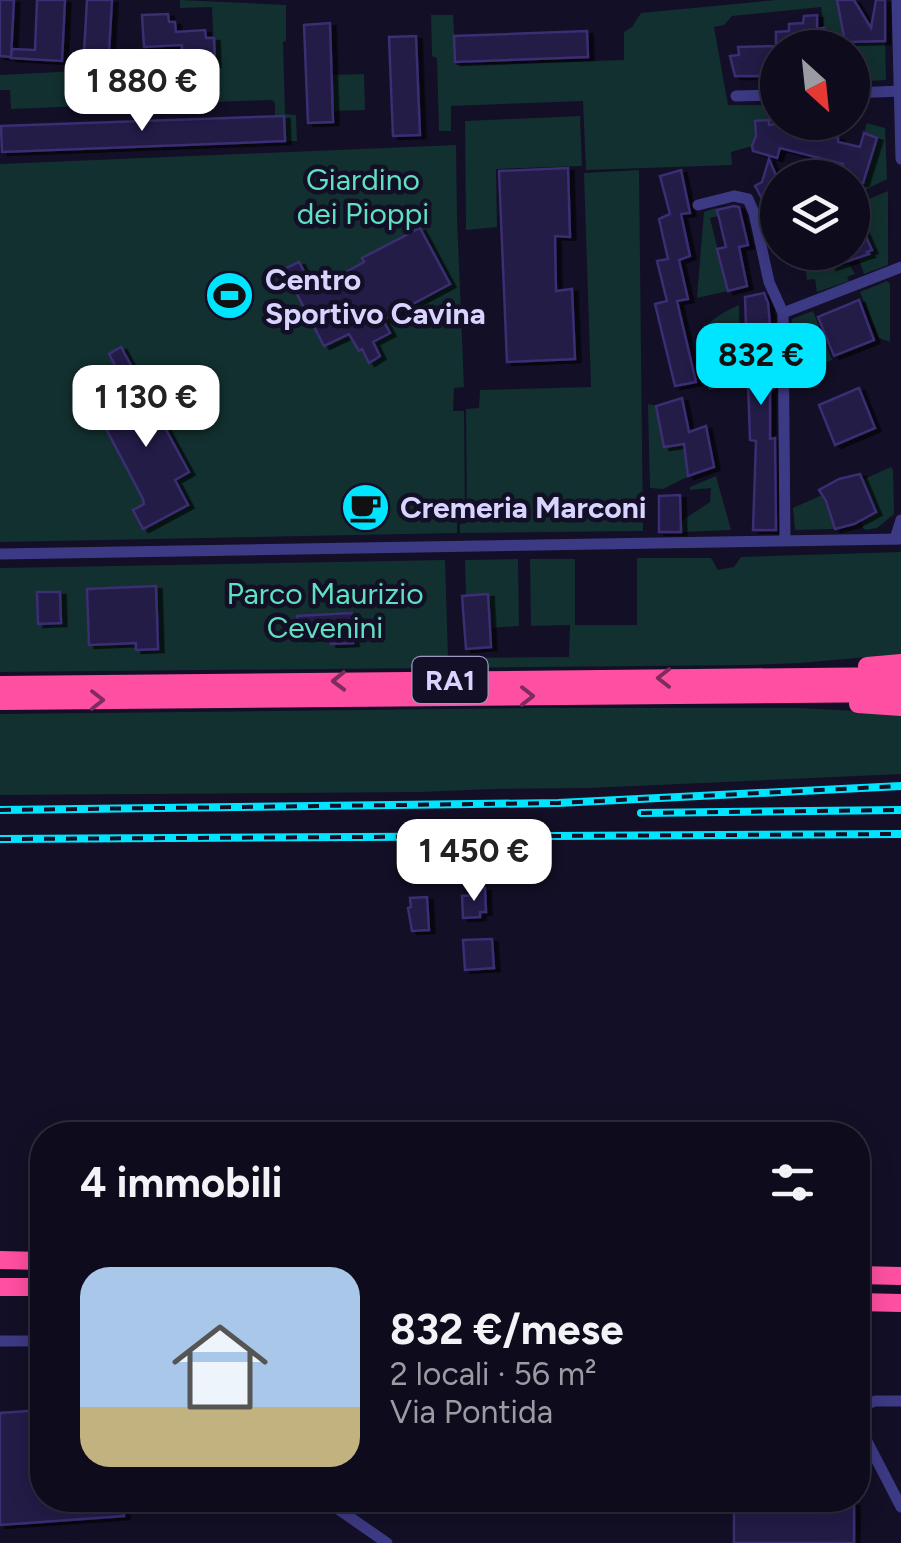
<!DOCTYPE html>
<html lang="it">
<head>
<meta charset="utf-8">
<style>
  body { margin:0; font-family:Figtree,sans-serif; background:#1c1929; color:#f1f3f6; height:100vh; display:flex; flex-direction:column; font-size:38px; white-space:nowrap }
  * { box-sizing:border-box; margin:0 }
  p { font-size:32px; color:#9b9ba3 }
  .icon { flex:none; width:55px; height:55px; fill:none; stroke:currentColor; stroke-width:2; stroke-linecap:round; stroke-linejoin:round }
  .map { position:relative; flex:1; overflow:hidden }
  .details { position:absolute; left:30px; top:1122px; width:840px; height:390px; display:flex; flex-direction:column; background:#0e0b1c; border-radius:40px; box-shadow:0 5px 25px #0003,0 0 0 2px #2e2b3b }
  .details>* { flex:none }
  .needle { width:65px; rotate:153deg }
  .fabs { position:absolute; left:760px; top:30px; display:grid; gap:20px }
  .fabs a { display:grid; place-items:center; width:110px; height:110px; border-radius:50%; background:#0e0b1c; box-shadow:0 5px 25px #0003,0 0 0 2px #2e2b3b; font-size:50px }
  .price { position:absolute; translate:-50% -85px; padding:0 22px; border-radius:20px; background:#fff; color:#222; font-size:32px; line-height:65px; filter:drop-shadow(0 2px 5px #0008) }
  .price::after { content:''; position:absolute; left:50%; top:60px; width:30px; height:22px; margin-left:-15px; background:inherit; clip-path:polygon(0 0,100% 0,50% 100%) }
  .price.on { background:#00e5ff; color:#111 }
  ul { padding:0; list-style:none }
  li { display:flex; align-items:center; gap:30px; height:250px; padding:0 50px }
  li+li { border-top:2px solid #2e2b3b }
  li span { display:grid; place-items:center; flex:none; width:280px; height:200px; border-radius:30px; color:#555 }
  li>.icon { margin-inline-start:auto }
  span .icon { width:120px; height:120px; fill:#fffc; stroke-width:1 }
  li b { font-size:42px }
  h2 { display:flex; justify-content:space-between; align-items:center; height:120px; padding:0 50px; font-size:42px }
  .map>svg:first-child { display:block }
</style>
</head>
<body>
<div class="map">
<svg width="901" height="1543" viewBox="0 0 901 1543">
  <defs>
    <filter id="shadow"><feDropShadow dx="5.5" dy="3" stdDeviation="0" flood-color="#0009"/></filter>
  </defs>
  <rect width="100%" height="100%" fill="#130f26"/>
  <g fill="#12302f">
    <path d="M180,0L286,5V41L283,42L285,114L296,115L297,141H285L284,116H275V103L272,100L181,103L180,81L215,78L212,7L180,8Z"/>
    <path d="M776,0H837L845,42L885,41L886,80L853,82L852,48L813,47L824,28L821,7L732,16L724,25L714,27L728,105H777L778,122L837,123L838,137L824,138L823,134L810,135L809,131L797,132L796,127L783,128L782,124L769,125L755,122L756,136L752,146L731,152L732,165L586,170L583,101L451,106V131H439L437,58L432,56L431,15H453L456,65L624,60V32L632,27L641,13Z"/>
    <path d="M117,69V84L85,86V106L11,109L10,90H0V75Z"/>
    <path d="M364,74L365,110L333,111L332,75Z"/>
    <path d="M580,116L582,166L496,169L497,227L466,230L465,121Z"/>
    <path d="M867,123L885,128L887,179L853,196V182H863L877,138L864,133Z"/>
    <path d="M456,145L457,217L464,387L454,388L453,411H464L465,521L457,522V533L0,542V164Z"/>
    <path d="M639,170L643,531L460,533V524L467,523L466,409L479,408L480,390L591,387L584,173Z"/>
    <path d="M888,191V265L864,274L858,257L872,250L856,211H853L852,206Z"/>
    <path d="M716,208L718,216L710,218L728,291L697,298L704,212Z"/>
    <path d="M804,253H825L831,268L849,264L855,274L847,277L849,281L817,292L815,279L807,280Z"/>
    <path d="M887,281L890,284V342L879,338L860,292Z"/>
    <path d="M739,305L740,378L709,390C698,342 687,329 739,305Z"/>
    <path d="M813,311L832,360L794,376L792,319Z"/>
    <path d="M648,404L656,406L664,447L684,444L689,476L663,489L650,488Z"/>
    <path d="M891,467L893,470L894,514L877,528L866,530L863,528L861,520L862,480Z"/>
    <path d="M716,476L731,530L681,532L680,522L710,502L711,488L690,490V487Z"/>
    <path d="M822,495L835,529L795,530L793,508Z"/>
    <path d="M901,552V654L800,663L749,665L0,672V568L445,560L448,658L569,657L570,625L531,626L530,559H575V625H637V558H711L718,570L734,567L741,557Z"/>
    <path d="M518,559L519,626L490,628L488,595L466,596L465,560Z"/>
    <path d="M538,708H798L901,713V774L589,788L492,789L421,792L0,795V714Z"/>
  </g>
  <g fill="#241b47" stroke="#3b2d73" stroke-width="2.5" filter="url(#shadow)">
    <path d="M0,0H14L11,57L0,56Z"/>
    <path d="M37,0H65L62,61L11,58L12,49L35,50Z"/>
    <path d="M87,0H112L109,53L84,52Z"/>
    <path d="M837,0H854L871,28L876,0H885V41L845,42Z"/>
    <path d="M168,14L169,22H175L176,32L205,30L206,38H214L215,64L182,65V45L144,47L142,15Z"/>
    <path d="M817,15V29L824,28L825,41L813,48H778V85H765L766,76H735L730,56L739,55L738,47L776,46V32L789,31V24L803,23L804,16Z"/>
    <path d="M330,23L333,122L308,123L304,25Z"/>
    <path d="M587,31L588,57L455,62L454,36Z"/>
    <path d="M416,36L420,135L393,136L389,37Z"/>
    <path d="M284,116L285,141L2,152L1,126Z"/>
    <path d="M769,120V125L783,123V128L797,127V132L810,131V135L824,134V138L838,137V142L860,147L864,133L877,138L863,183L852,182V178H843V164L780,148L777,158L753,151L752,146L756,136L755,121Z"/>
    <path d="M769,159L778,180V228L755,186L762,182Z"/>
    <path d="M568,168L570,237L555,236L556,291L572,289L575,359L507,362L499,171Z"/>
    <path d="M681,170L690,213L681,214L690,256L679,260L688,299L677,301L696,382L675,386L655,304L667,301L657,261L668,259L659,219L670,214L660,176Z"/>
    <path d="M734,206L739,207L748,245L739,247L747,286L728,291L717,249L726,247L717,210Z"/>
    <path d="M852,206L872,250L867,252L869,254L831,267L827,252H852Z"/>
    <path d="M420,228L450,284L383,320L390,333L373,342L380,356L369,363L362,349L359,351L349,334L324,346L284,269L299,262L314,290L364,262L362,258Z"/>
    <path d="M764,293L768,303L771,336H774V388L770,389V439L775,438L776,530H753L756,441L750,440L745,297Z"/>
    <path d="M859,300L874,340L834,356L818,317Z"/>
    <path d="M121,347L189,472L175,480L188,505L143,529L133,510L144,504L143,499L102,421L135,403L109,354Z"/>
    <path d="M859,388L875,428L835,445L819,405Z"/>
    <path d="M682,398L689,432L706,426L714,467L688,476L684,444L664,447L656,406Z"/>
    <path d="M860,474L876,512L854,524L835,529L826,501L819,490L839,479Z"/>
    <path d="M680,495L681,532H659V496Z"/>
    <path d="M156,586L158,649L136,650V643L89,645L87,589Z"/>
    <path d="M37,592H60L61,623L38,624Z"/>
    <path d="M488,594L491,647L466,649L462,596Z"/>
    <path d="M352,613L353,643L331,644V637L298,638L297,616Z"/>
    <path d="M476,888H485L486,912H480V917L463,918L462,896L476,895Z"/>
    <path d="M427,897L429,930L412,931L408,908L411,907L410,898Z"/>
    <path d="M492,939L494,968L465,970L463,940Z"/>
    <path d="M42,1410V1500H123L124,1516L0,1525V1413Z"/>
    <path d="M734,1500L854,1503V1543H734Z"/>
  </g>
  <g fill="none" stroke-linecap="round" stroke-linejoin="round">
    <g stroke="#3d3a85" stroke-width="11">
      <path d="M897,0L901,159"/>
      <path d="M852,93L901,91"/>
      <path d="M736,96L778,95"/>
      <path d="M698,205L734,196L748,199L754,213L769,282L783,313L785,540"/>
      <path d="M783,313L901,267"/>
      <path d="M895,539L901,520"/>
      <path d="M0,554L901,539"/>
      <path d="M0,1341H42"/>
      <path d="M858,1408L875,1401H901"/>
      <path d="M858,1424L901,1507"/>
      <path d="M325,1500L387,1543"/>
    </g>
    <g stroke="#ff4fa3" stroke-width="18">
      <path d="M867,666L901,663"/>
      <path d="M0,685L901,676"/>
      <path d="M0,701L901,693"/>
      <path d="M858,704L901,707"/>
      <path d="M0,1260L42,1261"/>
      <path d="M858,1275L901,1276"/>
      <path d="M0,1287H42"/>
      <path d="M858,1302L901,1303"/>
    </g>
    <defs>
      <g id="rail">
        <path d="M0,810L558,803L901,786"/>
        <path d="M641,813L901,810"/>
        <path d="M0,839L901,834"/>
      </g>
    </defs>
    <use href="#rail" stroke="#00e5ff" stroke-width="8"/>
    <use href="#rail" stroke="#130f26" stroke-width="4" stroke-dasharray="11" stroke-linecap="butt"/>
  </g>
  <defs><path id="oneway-chevron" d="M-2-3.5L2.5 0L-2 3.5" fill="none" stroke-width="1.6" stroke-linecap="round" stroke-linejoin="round" transform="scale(2.5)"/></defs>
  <g stroke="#7d2c5e">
    <use href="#oneway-chevron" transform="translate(664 678) rotate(180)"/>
    <use href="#oneway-chevron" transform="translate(339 681) rotate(179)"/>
    <use href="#oneway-chevron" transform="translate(527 696)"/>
    <use href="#oneway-chevron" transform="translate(97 700)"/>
  </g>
  <defs>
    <symbol id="stadium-disc" viewBox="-11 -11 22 22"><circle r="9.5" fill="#00e5ff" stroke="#130f26"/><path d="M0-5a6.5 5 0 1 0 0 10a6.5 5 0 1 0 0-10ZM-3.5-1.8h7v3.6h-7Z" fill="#111"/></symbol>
    <symbol id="cafe-disc" viewBox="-11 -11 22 22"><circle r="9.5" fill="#00e5ff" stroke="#130f26"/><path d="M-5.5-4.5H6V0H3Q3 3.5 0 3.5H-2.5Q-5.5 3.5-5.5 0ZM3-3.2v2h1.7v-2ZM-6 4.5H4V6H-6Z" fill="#111"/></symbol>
  </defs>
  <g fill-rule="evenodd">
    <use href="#stadium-disc" x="202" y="268" width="55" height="55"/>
    <use href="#cafe-disc" x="338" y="480" width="55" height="55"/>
  </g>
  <g text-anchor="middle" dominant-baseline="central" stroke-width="9" stroke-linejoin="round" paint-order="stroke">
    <rect fill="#130f26" stroke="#9e99be" stroke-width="2.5" x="412.5" y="657" width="75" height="46" rx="8"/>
    <g font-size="28" font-weight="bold" fill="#d9d4ff">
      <text x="450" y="680">RA1</text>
    </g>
    <g font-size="30" fill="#5fe0c0" stroke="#130f26">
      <text x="363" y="179">Giardino<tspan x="363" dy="34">dei Pioppi</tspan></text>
      <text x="325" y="593">Parco Maurizio<tspan x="325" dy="34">Cevenini</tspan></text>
    </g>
    <g font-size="30" font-weight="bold" fill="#d9d4ff" stroke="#130f26" text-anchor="start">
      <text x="265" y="279">Centro<tspan x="265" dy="34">Sportivo Cavina</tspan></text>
      <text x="400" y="507">Cremeria Marconi</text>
    </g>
  </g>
</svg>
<div class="fabs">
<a><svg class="needle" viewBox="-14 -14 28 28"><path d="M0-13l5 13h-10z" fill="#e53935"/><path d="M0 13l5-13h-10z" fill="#9b9ba3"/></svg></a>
<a><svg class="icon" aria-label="layers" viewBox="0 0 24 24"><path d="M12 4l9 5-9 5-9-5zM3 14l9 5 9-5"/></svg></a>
</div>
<b class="price" style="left:142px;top:134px">1 880 €</b>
<b class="price on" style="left:761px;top:408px">832 €</b>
<b class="price" style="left:146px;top:450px">1 130 €</b>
<b class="price" style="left:474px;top:904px">1 450 €</b>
<section class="details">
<h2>4 immobili<svg class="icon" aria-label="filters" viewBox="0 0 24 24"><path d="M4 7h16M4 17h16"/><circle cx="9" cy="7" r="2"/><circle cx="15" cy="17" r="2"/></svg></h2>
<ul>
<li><span style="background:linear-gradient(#a9c7e8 70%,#c2b280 0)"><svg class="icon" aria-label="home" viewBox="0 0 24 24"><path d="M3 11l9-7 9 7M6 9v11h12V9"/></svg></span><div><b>832 €/mese</b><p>2 locali · 56 m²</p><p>Via Pontida</p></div></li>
</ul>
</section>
</div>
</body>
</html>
